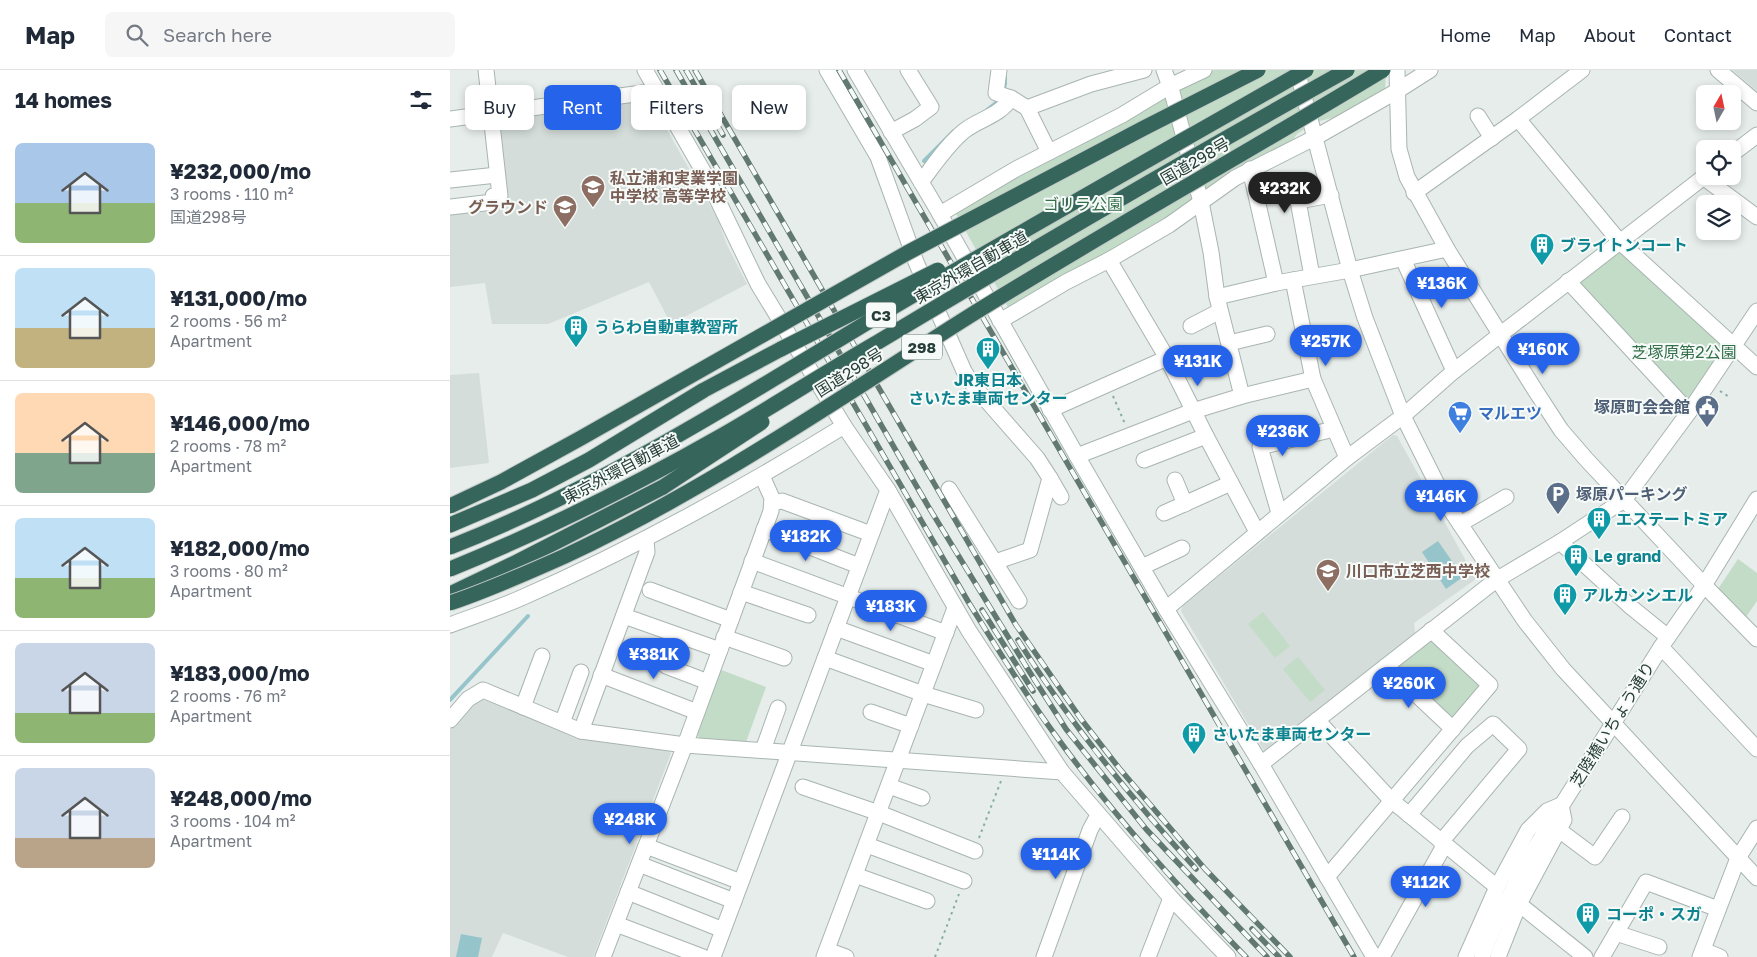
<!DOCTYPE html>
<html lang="en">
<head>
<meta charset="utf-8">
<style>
  body { margin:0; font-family:"Golos Text","Noto Sans JP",sans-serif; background:#f6f6f7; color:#1f2937; height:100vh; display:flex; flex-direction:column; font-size:19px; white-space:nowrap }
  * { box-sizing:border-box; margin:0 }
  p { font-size:16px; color:#747a83 }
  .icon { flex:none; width:28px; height:28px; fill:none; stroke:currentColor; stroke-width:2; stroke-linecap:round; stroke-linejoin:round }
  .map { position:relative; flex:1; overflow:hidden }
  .side { display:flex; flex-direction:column; background:#fff; width:450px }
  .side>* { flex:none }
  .guide { position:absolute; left:15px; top:15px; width:475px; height:45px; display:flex; gap:10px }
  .needle { width:32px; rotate:9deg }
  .controls { position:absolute; left:1246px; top:15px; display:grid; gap:10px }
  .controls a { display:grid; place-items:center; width:45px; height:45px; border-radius:8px; background:#fff; box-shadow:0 2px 8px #0003; font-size:25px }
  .price { position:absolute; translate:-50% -42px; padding:0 11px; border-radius:18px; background:#2563eb; color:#fff; font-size:16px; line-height:32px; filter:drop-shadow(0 1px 2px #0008) }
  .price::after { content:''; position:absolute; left:50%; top:30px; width:15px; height:11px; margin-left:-8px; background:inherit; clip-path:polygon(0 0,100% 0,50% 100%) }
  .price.on { background:#222; color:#fff }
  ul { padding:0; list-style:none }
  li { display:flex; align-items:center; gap:15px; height:125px; padding:0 15px }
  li+li { border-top:1px solid #e0e1e3 }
  li span { display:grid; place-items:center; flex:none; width:140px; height:100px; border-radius:8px; color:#555 }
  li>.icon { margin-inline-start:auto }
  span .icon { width:60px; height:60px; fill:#fffc; stroke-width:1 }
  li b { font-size:21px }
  h2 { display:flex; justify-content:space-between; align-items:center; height:60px; padding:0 15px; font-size:21px }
  .chip { padding:0 18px; border-radius:8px; background:#fff; box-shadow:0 2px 8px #0003; font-size:18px; line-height:45px }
  .chip.on { background:#2563eb; color:#fff }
  header { display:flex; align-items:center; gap:30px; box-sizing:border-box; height:70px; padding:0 25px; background:#fff; border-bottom:1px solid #e0e1e3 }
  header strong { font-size:24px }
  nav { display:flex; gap:28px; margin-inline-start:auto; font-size:18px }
  .search { width:350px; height:45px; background:#f6f6f7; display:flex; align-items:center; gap:12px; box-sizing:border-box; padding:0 18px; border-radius:8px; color:#747a83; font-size:19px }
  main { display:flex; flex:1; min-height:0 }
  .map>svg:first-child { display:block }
</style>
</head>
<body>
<header>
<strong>Map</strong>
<div class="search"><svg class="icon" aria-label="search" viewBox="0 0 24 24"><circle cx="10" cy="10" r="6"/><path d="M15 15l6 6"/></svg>Search here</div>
<nav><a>Home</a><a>Map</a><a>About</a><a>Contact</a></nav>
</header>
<main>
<section class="side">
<h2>14 homes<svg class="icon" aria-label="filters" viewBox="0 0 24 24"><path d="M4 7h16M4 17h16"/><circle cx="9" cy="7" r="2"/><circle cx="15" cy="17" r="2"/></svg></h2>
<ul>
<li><span style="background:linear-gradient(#a9c7e8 60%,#8fb573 0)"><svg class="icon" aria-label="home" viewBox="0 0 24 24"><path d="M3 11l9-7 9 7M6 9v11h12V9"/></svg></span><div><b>¥232,000/mo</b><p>3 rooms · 110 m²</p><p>国道298号</p></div></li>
<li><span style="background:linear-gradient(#bfe0f5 60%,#c2b280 0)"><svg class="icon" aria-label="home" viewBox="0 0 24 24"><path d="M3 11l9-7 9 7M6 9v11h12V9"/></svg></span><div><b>¥131,000/mo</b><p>2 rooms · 56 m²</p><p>Apartment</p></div></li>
<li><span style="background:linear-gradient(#ffd9b3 60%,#7fa58c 0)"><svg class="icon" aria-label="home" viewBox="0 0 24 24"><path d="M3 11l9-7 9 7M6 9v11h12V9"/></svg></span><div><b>¥146,000/mo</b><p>2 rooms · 78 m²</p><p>Apartment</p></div></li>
<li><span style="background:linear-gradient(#bfe0f5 60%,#8fb573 0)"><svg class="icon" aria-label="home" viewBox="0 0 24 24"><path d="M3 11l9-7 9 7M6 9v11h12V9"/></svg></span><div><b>¥182,000/mo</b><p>3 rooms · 80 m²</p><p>Apartment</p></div></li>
<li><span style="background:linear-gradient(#c9d6e8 70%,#8fb573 0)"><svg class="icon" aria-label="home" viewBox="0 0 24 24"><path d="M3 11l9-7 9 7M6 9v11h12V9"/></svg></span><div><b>¥183,000/mo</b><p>2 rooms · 76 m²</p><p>Apartment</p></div></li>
<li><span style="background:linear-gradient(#c9d6e8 70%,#b9a48a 0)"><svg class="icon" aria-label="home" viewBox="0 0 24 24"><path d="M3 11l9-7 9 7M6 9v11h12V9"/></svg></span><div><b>¥248,000/mo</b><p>3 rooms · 104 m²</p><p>Apartment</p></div></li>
</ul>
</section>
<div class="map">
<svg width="1307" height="887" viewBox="0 0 1307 887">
  <rect width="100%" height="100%" fill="#e6edea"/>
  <g fill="#d4ddd9">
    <path d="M1282,0H1307V21Z"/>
    <path d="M199,28L268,150L277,175L297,214L221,254L199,212L98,254H42L35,213L0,217V141L47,136L45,48Z"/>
    <path d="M29,303L39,393L0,398V305Z"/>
    <path d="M943,365L947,366L1026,509L964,553L965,563L818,681H814L731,541L733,536Z"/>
    <path d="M33,629L145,671L216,678L221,683L143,887H118L53,863L42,887H0V660L22,632Z"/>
  </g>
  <g fill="#c2dcc8">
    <path d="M764,0H936L935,21L894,45L866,52L847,64L839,75L717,150L559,239L504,140Z"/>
    <path d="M1164,183H1173L1273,275V283L1242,328L1233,327L1130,218L1131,208Z"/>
    <path d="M1288,489L1307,503V531L1296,547L1268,519Z"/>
    <path d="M813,542L840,576L825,588L798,554Z"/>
    <path d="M977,571H985L1029,611V620L1004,650L945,599L946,593Z"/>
    <path d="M848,587L875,620L860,632L833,599Z"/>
    <path d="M269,599L316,617L296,672L249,668L245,661Z"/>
  </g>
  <g fill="#95c4cb">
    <path d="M988,471L1013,507L996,519L972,482Z"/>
    <path d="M11,864L32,868L28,887H6Z"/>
  </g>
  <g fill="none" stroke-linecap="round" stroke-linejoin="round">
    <g stroke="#95c4cb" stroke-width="4">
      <path d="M553,22L555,14V5"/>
      <path d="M537,40L551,29"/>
      <path d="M474,91L504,61"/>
      <path d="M0,630L78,546"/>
    </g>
    <defs>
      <g id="minor">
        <path d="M195,0L257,108L308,214L394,356L438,420L519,561L612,702L721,828L778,887"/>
        <path d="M377,0L428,87L466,192L514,301L523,315L587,388L600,408L580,480L545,492"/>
        <path d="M405,0L487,139L627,386L716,539L811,694L924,887"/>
        <path d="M549,0L546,23L561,28"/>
        <path d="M714,0L722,22L751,132L761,182L767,227L792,326"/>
        <path d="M847,0L900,200L915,248L953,346L998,436L1075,551L1113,599L1307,808"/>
        <path d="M947,0L949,79L957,107L997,179L1085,320L1111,360L1136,389L1254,515L1307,569"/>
        <path d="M1268,0L1307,33"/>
        <path d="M577,38L641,14L694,0"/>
        <path d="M1028,46L1042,68"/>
        <path d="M0,49L207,21"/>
        <path d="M1068,49L1170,172L1307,297"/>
        <path d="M441,62L465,49L481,37L458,0"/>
        <path d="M1282,84L1307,65"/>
        <path d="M800,99L826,213"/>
        <path d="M1253,107L1307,147"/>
        <path d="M0,110L47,105"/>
        <path d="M471,112C484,95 497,75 514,61C529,49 550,46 561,28L577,38L599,82"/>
        <path d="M964,123L1068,49L1132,0"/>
        <path d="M0,137L43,132V126H50L36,0"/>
        <path d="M490,144L566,99L672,45L720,16L754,0"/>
        <path d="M953,189L1004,301"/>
        <path d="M659,190L717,288L756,366L807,462"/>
        <path d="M862,206L848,131L881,125"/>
        <path d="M843,210L863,309L897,388"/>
        <path d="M1118,211L1239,342"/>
        <path d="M767,227L826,213L900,200L997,179"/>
        <path d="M550,251L616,212L659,190L719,155L785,108L866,67L947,21L980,0"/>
        <path d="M741,256L770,241"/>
        <path d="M779,273L817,264"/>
        <path d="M600,340L717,288"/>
        <path d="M627,386L743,341L792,326L863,309"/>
        <path d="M694,390L756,366"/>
        <path d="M600,408L611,427"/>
        <path d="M725,410L735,434"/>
        <path d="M499,419L569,531"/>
        <path d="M322,433L332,431L421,464"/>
        <path d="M714,443L781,413"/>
        <path d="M829,443L810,377L884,359"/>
        <path d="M1010,454L1056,427"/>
        <path d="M314,459L409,496"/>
        <path d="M1110,472L1181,537L1218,567"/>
        <path d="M302,491L496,563"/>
        <path d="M692,497L732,478"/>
        <path d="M200,520L281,550"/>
        <path d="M291,522L358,545"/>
        <path d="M716,539L897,388L953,346L1004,301L1051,264L1255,106"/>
        <path d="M174,546L270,580"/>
        <path d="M0,555C24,546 48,538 71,528C183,479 290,420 394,356"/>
        <path d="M386,558L484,594"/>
        <path d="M274,567L334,588"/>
        <path d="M1211,577L1307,679"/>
        <path d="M375,588L473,624L526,640"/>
        <path d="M216,596L258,612"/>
        <path d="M936,596L1003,659"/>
        <path d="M151,605L247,642"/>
        <path d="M73,637L92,586"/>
        <path d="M421,642L461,656"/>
        <path d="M0,650L18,629L33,620L131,661L235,675L612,702"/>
        <path d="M867,650L941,730L1047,817"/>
        <path d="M112,653L131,602"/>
        <path d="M131,661L197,482L196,470"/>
        <path d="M313,680L328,638"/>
        <path d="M811,694L1046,510L1110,472L1174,430L1239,342L1307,241"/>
        <path d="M439,716L472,728"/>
        <path d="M353,717L429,743L525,781"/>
        <path d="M959,745L1017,676L1043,654L1069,679L991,772"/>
        <path d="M1109,760L1145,787L1172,747"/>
        <path d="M417,775L514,811"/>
        <path d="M196,776L291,812"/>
        <path d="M189,794L284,831"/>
        <path d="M405,805L477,831"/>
        <path d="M877,807L1040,615L981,560"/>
        <path d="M178,822L273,860"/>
        <path d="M1069,834L1135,887"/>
        <path d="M166,854L253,887"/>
        <path d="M1166,863L1209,877"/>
        <path d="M377,880L396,887"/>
        <path d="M1253,880L1270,887"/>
        <path d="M153,887L235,675L321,441L322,428L312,406"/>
        <path d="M263,887L438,420"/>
        <path d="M374,887L505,538"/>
        <path d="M594,887L640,760L648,745"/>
        <path d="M698,887L721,828"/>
        <path d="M932,887L995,774"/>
        <path d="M1016,887L1047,817L1078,760L1097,741L1111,735L1114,750L1069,834L1048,887"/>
        <path d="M1032,887L1047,850L1078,789L1211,577L1253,517L1307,429"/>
        <path d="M1152,887L1196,812L1268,839"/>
        <path d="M1250,887L1288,788L1307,758"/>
      </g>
      <g id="highway">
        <path d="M0,455L82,420L139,390L254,320L331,279"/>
        <path d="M0,524L67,492L213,417"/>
      </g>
    </defs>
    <use href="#minor" stroke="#a9b5b1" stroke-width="17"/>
    <use href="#highway" stroke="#c3c9c7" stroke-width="17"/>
    <g stroke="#8aada1" stroke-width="2" stroke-dasharray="2.5 4" stroke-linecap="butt">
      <path d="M1270,321L1281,328"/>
      <path d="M663,326L675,354"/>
      <path d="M529,768L551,711"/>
      <path d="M485,887L509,824"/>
    </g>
    <use href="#minor" stroke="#fff" stroke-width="15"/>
    <use href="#highway" stroke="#36665b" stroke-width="15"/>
    <defs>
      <g id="rail">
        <path d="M210,0L519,533C547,578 574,623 606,666C663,745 729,818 796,887"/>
        <path d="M226,0L478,436L579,601L616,659L696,759L817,887"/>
        <path d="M236,0L273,65"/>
        <path d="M245,0L566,555L631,649L669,698L755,799L840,887"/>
        <path d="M389,0L904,887"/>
        <path d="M532,540L583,621"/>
        <path d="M568,570C619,652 681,728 746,799"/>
        <path d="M802,859L829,887"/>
      </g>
    </defs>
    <use href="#rail" stroke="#627972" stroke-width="5.5"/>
    <use href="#rail" stroke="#f6faf8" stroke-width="4" stroke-dasharray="11" stroke-linecap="butt"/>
    <defs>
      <g id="highway-bridge">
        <path d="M331,279L488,200"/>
        <path d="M213,417L312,352"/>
        <path d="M0,436L51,412L131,368L457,183L694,58L808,0"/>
        <path d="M0,477C153,417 293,327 433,243C573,160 715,81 856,0"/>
        <path d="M0,499C94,461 185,415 273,365C325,335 376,302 428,272C583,179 739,88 897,0"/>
        <path d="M0,533C39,520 77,503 115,486C254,421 381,334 510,252C649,165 793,85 933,0"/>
      </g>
    </defs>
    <use href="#highway-bridge" stroke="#c3c9c7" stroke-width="17" stroke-linecap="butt"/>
    <use href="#highway-bridge" stroke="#36665b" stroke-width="15"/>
  </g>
  <defs>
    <symbol id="school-pin" viewBox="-11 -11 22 30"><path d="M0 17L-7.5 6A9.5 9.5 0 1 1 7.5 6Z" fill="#8d6e63" stroke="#f6faf8"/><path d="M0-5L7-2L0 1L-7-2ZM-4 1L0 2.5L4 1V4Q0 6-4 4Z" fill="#fff"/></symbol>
    <symbol id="building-pin" viewBox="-11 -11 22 30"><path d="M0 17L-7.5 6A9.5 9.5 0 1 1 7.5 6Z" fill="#0f9aa8" stroke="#f6faf8"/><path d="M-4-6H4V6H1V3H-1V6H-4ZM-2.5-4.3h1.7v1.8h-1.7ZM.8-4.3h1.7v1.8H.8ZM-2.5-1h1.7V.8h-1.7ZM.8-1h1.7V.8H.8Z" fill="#fff"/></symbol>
    <symbol id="civic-pin" viewBox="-11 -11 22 30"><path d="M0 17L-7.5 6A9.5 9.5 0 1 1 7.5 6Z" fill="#5c6f8a" stroke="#f6faf8"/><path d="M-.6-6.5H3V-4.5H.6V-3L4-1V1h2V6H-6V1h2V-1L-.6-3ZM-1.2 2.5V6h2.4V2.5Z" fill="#fff"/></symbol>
    <symbol id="supermarket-pin" viewBox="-11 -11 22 30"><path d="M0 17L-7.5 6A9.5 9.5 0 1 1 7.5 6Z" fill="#3f7fe0" stroke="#f6faf8"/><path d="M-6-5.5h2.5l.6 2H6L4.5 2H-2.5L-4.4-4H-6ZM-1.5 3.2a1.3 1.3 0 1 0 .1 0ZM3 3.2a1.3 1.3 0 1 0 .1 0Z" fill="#fff"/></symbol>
    <symbol id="parking-pin" viewBox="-11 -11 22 30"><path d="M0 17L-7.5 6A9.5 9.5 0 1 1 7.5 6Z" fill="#5c6f8a" stroke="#f6faf8"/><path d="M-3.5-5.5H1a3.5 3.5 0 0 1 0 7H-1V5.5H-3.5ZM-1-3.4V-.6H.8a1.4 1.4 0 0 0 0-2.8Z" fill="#fff"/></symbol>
  </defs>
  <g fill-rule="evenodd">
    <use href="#school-pin" x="129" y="103" width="28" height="38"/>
    <use href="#school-pin" x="101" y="123" width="28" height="38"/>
    <use href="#building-pin" x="1078" y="161" width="28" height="38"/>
    <use href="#building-pin" x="112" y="243" width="28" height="38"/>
    <use href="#building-pin" x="524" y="265" width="28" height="38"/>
    <use href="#civic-pin" x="1243" y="323" width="28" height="38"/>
    <use href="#supermarket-pin" x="996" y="329" width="28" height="38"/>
    <use href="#parking-pin" x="1094" y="410" width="28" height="38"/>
    <use href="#building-pin" x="1135" y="435" width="28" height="38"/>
    <use href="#building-pin" x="1112" y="472" width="28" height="38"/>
    <use href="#school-pin" x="864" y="487" width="28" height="38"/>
    <use href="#building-pin" x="1101" y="511" width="28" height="38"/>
    <use href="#building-pin" x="730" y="650" width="28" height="38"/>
    <use href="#building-pin" x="1124" y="830" width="28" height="38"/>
  </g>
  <g text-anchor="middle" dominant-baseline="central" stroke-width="4" stroke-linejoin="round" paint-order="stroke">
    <g fill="#f6faf8" stroke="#657671" stroke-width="1">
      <rect x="416" y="232.5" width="30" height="25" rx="4"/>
      <rect x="452" y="264.5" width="40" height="25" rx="4"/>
    </g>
    <g font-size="15" font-weight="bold" fill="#273d37">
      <text x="431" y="245">C3</text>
      <text x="472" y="277">298</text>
    </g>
    <g font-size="16" fill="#273d37" stroke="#f6faf8">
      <text transform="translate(745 91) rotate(-30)">国道298号</text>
      <text transform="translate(521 197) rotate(-30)">東京外環自動車道</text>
      <text transform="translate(399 302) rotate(-32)">国道298号</text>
      <text transform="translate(171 399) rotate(-28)">東京外環自動車道</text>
      <text transform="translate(1162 654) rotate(-58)">芝陸橋いちょう通り</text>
    </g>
    <g font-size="16" font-weight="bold" fill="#785e54" stroke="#f6faf8" text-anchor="start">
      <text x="160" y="108">私立浦和実業学園<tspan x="160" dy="18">中学校 高等学校</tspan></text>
      <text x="98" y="137" text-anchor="end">グラウンド</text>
      <text x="896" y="501">川口市立芝西中学校</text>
    </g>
    <g font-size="16" fill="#35704b" stroke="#f6faf8">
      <text x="633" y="134">ゴリラ公園</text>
      <text x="1234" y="282">芝塚原第2公園</text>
    </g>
    <g font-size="16" font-weight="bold" fill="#0d838f" stroke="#f6faf8" text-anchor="start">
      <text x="1110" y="175">ブライトンコート</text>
      <text x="144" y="257">うらわ自動車教習所</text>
      <text x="538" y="310" text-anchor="middle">JR東日本<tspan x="538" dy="18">さいたま車両センター</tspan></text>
      <text x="1166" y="449">エステートミア</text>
      <text x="1144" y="486">Le grand</text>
      <text x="1132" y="525">アルカンシエル</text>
      <text x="762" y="664">さいたま車両センター</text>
      <text x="1156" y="844">コーポ・スガ</text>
    </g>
    <g font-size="16" font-weight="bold" fill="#4e5e75" stroke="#f6faf8" text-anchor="end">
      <text x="1240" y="337">塚原町会会館</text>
      <text x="1126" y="424" text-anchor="start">塚原パーキング</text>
    </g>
    <g font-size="16" font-weight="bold" fill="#366cbe" stroke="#f6faf8" text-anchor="start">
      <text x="1028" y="343">マルエツ</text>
    </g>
  </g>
</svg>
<div class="controls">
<a><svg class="needle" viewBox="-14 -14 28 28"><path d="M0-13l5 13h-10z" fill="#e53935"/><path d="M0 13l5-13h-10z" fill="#747a83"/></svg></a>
<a><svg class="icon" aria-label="locate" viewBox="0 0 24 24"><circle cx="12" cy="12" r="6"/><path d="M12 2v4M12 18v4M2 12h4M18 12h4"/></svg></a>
<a><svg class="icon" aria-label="layers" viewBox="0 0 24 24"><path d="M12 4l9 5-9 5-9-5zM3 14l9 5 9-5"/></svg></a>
</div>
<b class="price on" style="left:835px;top:144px">¥232K</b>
<b class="price" style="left:992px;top:239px">¥136K</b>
<b class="price" style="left:876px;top:297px">¥257K</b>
<b class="price" style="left:1093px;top:305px">¥160K</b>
<b class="price" style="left:748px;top:317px">¥131K</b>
<b class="price" style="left:833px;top:387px">¥236K</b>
<b class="price" style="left:991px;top:452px">¥146K</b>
<b class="price" style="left:356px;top:492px">¥182K</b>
<b class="price" style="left:441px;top:562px">¥183K</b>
<b class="price" style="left:204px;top:610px">¥381K</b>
<b class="price" style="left:959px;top:639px">¥260K</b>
<b class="price" style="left:180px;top:775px">¥248K</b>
<b class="price" style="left:606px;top:810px">¥114K</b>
<b class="price" style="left:976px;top:838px">¥112K</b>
<div class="guide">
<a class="chip">Buy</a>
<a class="chip on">Rent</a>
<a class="chip">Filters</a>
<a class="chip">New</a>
</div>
</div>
</main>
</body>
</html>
